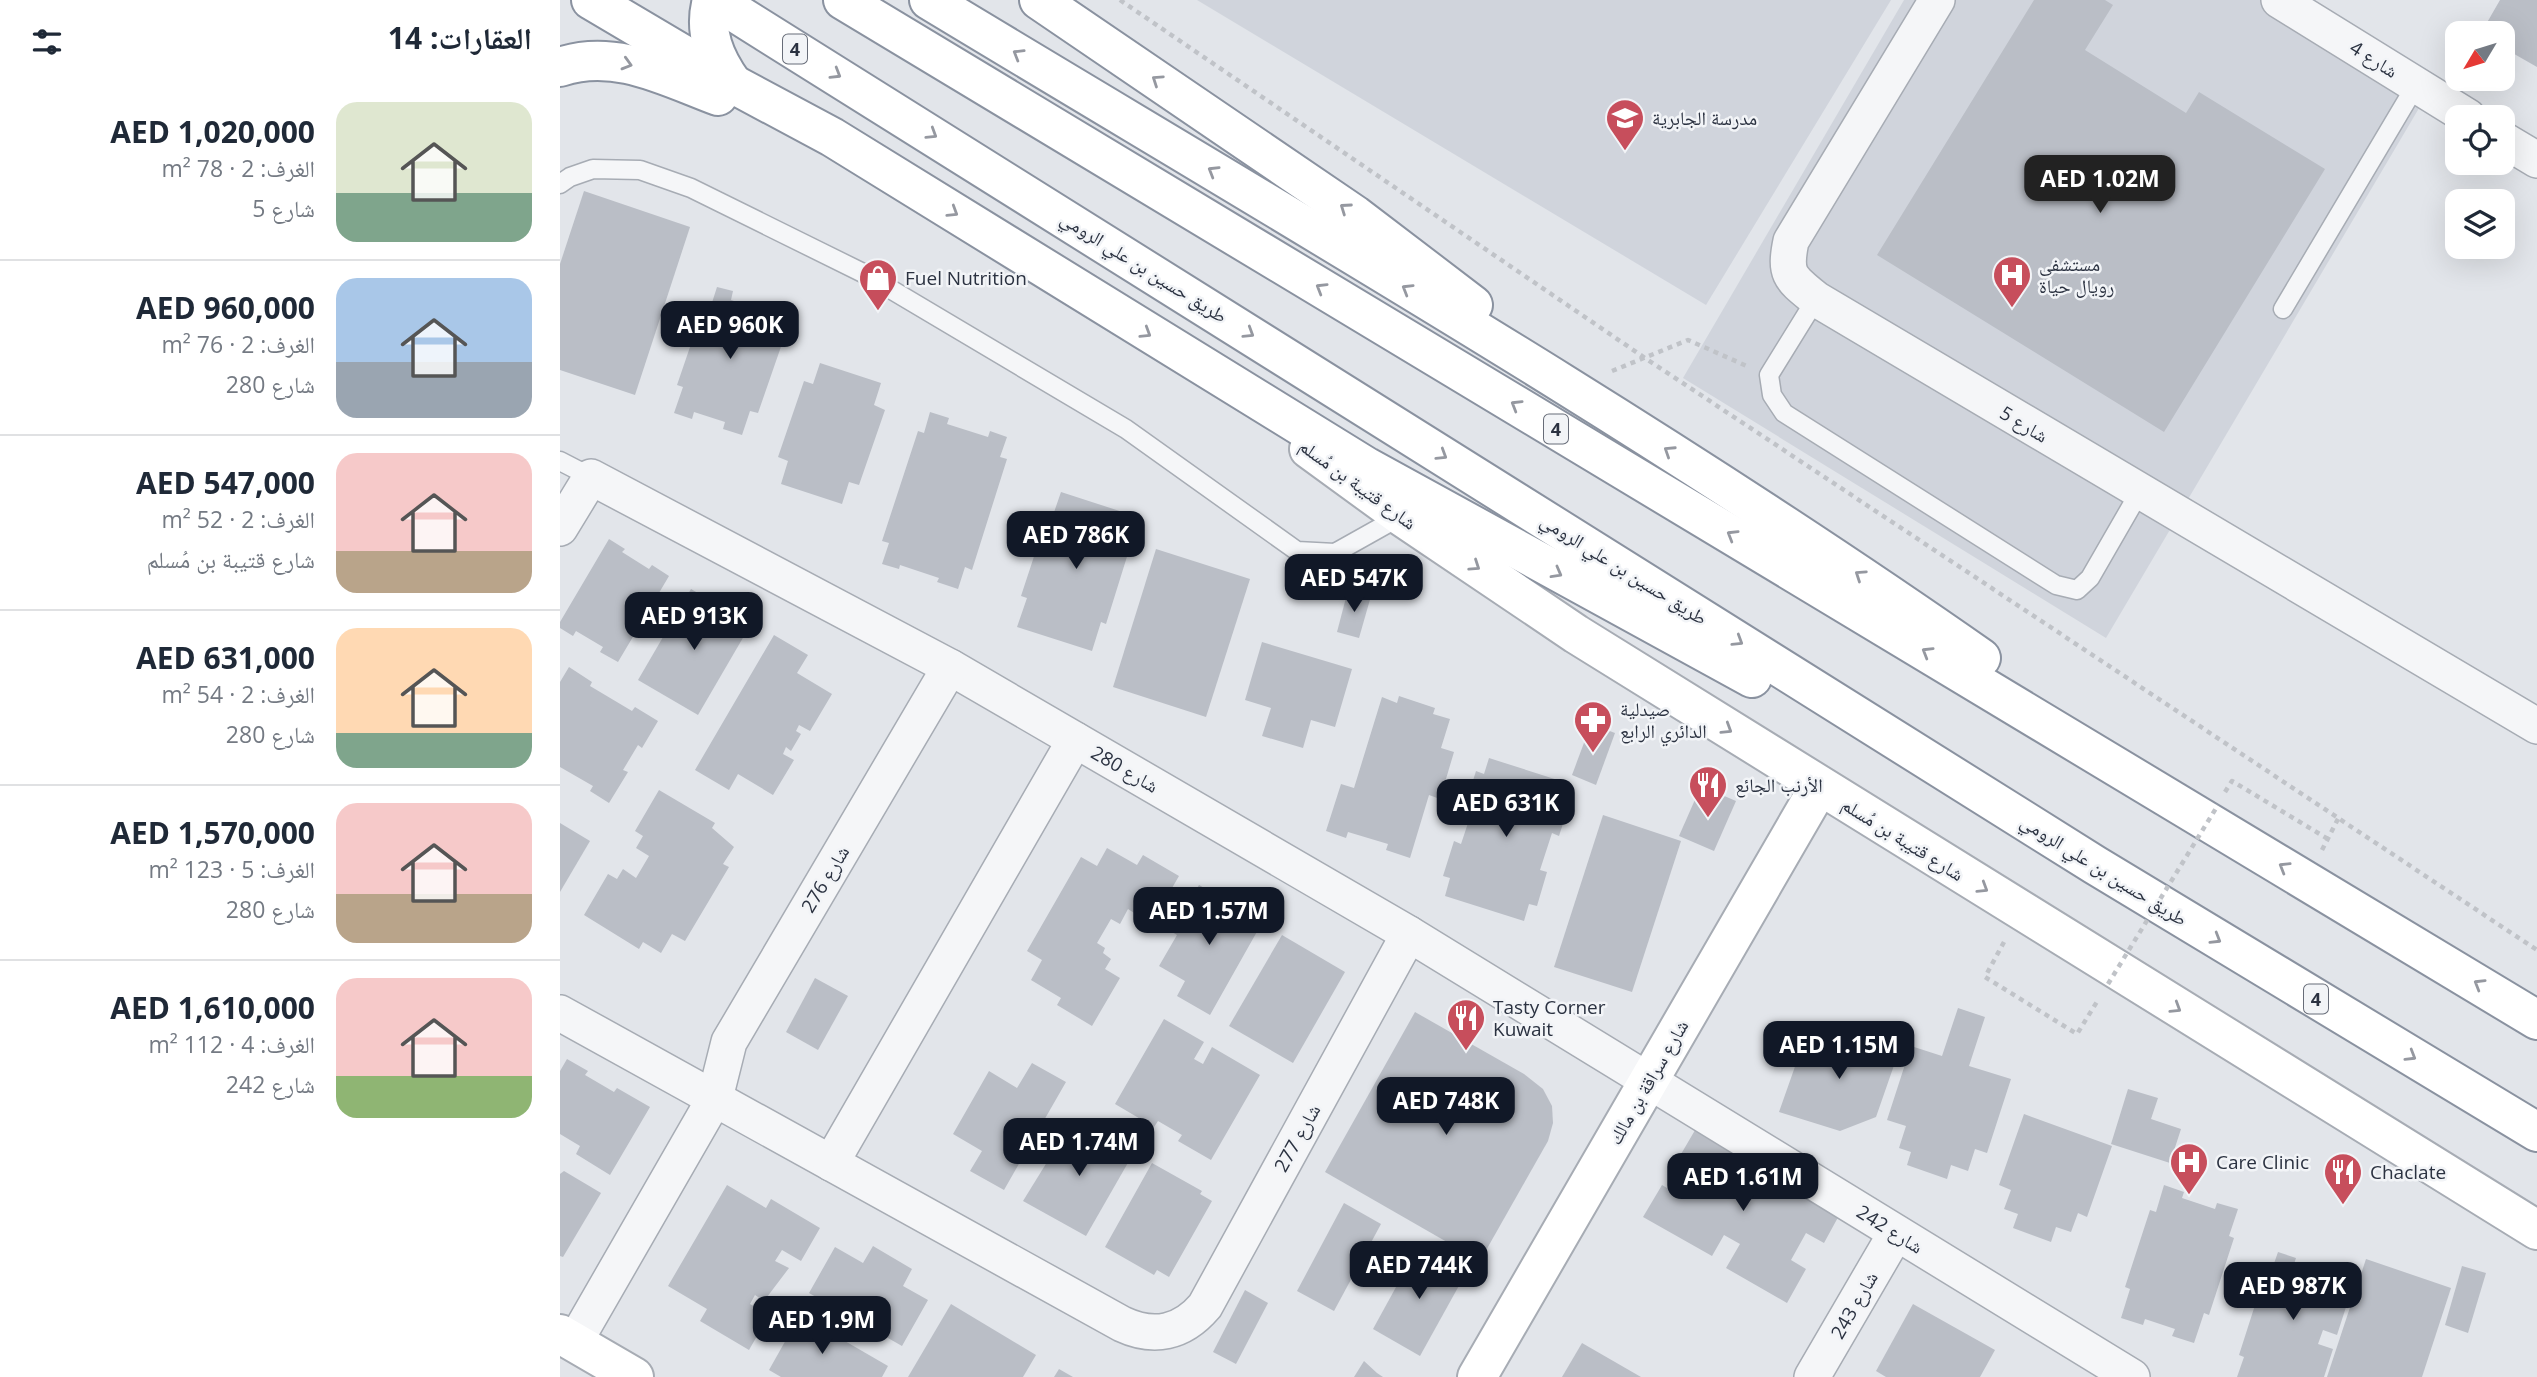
<!DOCTYPE html>
<html lang="ar">
<head>
<meta charset="utf-8">
<style>
  body { margin:0; font-family:"Open Sans","Noto Naskh Arabic",sans-serif; background:#f6f6f7; color:#1f2937; direction:rtl; height:100vh; display:flex; flex-direction:column; font-size:26px; white-space:nowrap }
  * { box-sizing:border-box; margin:0 }
  p { font-size:23px; color:#747a83 }
  .icon { flex:none; width:38px; height:38px; fill:none; stroke:currentColor; stroke-width:2; stroke-linecap:round; stroke-linejoin:round }
  .map { position:relative; flex:1; overflow:hidden; direction:ltr }
  .drawer { display:flex; flex-direction:column; background:#fff; width:560px }
  .drawer>* { flex:none }
  .needle { width:46px; rotate:232deg }
  .tools { position:absolute; left:1885px; top:21px; display:grid; gap:14px }
  .tools a { display:grid; place-items:center; width:70px; height:70px; border-radius:14px; background:#fff; box-shadow:0 7px 28px #0002; font-size:35px }
  .price { position:absolute; translate:-50% -60px; padding:0 16px; border-radius:14px; background:#111827; color:#fff; font-size:23px; line-height:46px; filter:drop-shadow(0 2px 4px #0008) }
  .price::after { content:''; position:absolute; left:50%; top:42px; width:21px; height:16px; margin-left:-10px; background:inherit; clip-path:polygon(0 0,100% 0,50% 100%) }
  .price.selected { background:#222; color:#fff }
  ul { padding:0; list-style:none }
  li { display:flex; align-items:center; gap:21px; height:175px; padding:0 28px }
  li+li { border-top:2px solid #e0e1e3 }
  li span { display:grid; place-items:center; flex:none; width:196px; height:140px; border-radius:21px; color:#555 }
  li>.icon { margin-inline-start:auto }
  span .icon { width:84px; height:84px; fill:#fffc; stroke-width:1 }
  li b { font-size:30px }
  h2 { display:flex; justify-content:space-between; align-items:center; height:84px; padding:0 28px; font-size:30px }
  main { display:flex; flex:1; min-height:0 }
  .map>svg:first-child { display:block }
</style>
</head>
<body>
<main>
<div class="map">
<svg width="1977" height="1377" viewBox="0 0 1977 1377">
  <rect width="100%" height="100%" fill="#e2e5ea"/>
  <g fill="#d0d4dc">
    <path d="M637,0H1331L1146,305Z"/>
    <path d="M1344,0H1701L1865,98L1546,638L1123,378Z"/>
  </g>
  <g fill="#babec6">
    <path d="M1474,0H1545L1553,5L1525,50L1626,113L1639,92L1765,169L1604,432L1317,255Z"/>
    <path d="M1940,0H1977V67L1942,47V33H1921Z"/>
    <path d="M24,191L130,227L75,395L0,370V264Z"/>
    <path d="M157,287L173,291L171,300L203,311L205,302L225,308L216,335L224,338L198,413L190,411L182,435L163,429L165,422L134,412L132,419L114,413L123,387L117,385L143,309L149,312Z"/>
    <path d="M260,363L321,383L314,405L325,410L299,485L289,482L282,504L221,484L228,461L218,457L244,381L253,384Z"/>
    <path d="M370,412L389,418L387,424L428,437L430,431L447,437L440,457L447,459L412,570L405,567L398,589L377,582L379,578L340,565L339,569L322,564L329,543L322,541L358,431L364,433Z"/>
    <path d="M501,492L575,516L566,546L570,547L546,624L541,622L532,651L457,627L467,598L461,596L486,520L491,521Z"/>
    <path d="M49,539L65,549L62,552L89,569L92,565L109,576L58,662L40,652L43,647L16,631L13,636L0,628V622Z"/>
    <path d="M596,549L690,579L646,717L553,687Z"/>
    <path d="M131,589L191,624L138,715L78,680Z"/>
    <path d="M788,590L811,596L799,638L777,632Z"/>
    <path d="M214,635L248,655L237,673L272,694L250,731L239,725L236,731L241,734L231,751L226,747L223,754L234,760L213,795L178,774L169,790L135,770Z"/>
    <path d="M702,642L792,669L775,727L751,720L743,748L702,736L711,708L685,700Z"/>
    <path d="M9,667L32,682L30,686L72,711L75,707L98,721L82,748L78,745L63,770L68,772L49,803L30,791L33,786L0,767V682Z"/>
    <path d="M839,696L875,708L873,714L890,719L881,748L894,752L880,799L869,795L850,858L826,850L828,844L788,832L786,838L766,831L781,784L794,788L822,697L837,703Z"/>
    <path d="M1031,724L1055,733L1036,785L1012,775Z"/>
    <path d="M929,758L1007,783L1002,799L1010,802L999,836L992,833L980,870L987,872L977,906L969,904L964,921L885,896L890,878L883,876L894,841L901,844L913,808L905,806L916,771L924,774Z"/>
    <path d="M1141,786L1176,801L1154,851L1119,836Z"/>
    <path d="M99,790L155,823L152,828L174,847L163,864L169,867L125,941L112,934L101,953L83,942L79,949L24,915L48,874L57,879L63,869L76,878L89,856L76,848L83,836L75,831Z"/>
    <path d="M1043,815L1121,841L1072,992L994,967Z"/>
    <path d="M0,823L30,841L0,892Z"/>
    <path d="M547,848L577,865L583,855L619,876L591,924L568,909L560,924L551,919L537,943L545,948L543,953L551,959L545,969L560,978L532,1026L497,1005L501,998L471,980L482,960L467,951L521,857L537,866Z"/>
    <path d="M639,885L703,921L650,1015L617,996L625,981L599,966L617,935L612,932Z"/>
    <path d="M722,935L785,972L733,1063L669,1026Z"/>
    <path d="M255,978L288,996L258,1050L226,1032Z"/>
    <path d="M1398,1008L1425,1017L1409,1066L1451,1079L1427,1153L1415,1149L1408,1171L1391,1165L1387,1179L1347,1165L1351,1152L1339,1148L1346,1126L1327,1120L1351,1046L1382,1056Z"/>
    <path d="M855,1012L964,1074L983,1089L992,1106L993,1123L988,1141L920,1261L765,1172Z"/>
    <path d="M604,1019L644,1042L634,1059L643,1064L652,1047L700,1075L651,1160L618,1141L622,1135L598,1121L594,1127L555,1104Z"/>
    <path d="M1269,1026L1339,1051L1316,1117L1280,1131L1219,1112L1244,1041L1262,1047Z"/>
    <path d="M7,1059L28,1071L25,1075L54,1092L57,1088L90,1107L50,1175L16,1154L20,1146L0,1134V1071Z"/>
    <path d="M472,1063L506,1082L444,1190L410,1171L422,1151L393,1134L429,1071L457,1088Z"/>
    <path d="M1568,1089L1598,1098L1591,1119L1621,1129L1610,1163L1551,1144Z"/>
    <path d="M1464,1114L1552,1146L1527,1217L1518,1213L1511,1232L1496,1227L1491,1242L1453,1228L1458,1214L1444,1209L1451,1190L1439,1185Z"/>
    <path d="M513,1120L573,1154L526,1236L463,1201Z"/>
    <path d="M1138,1125L1206,1164L1193,1187L1202,1192L1214,1171L1282,1210L1264,1243L1246,1233L1231,1260L1246,1269L1227,1303L1166,1268L1180,1244L1164,1235L1152,1256L1083,1217L1102,1185L1117,1194L1131,1169L1117,1161Z"/>
    <path d="M592,1163L642,1191L640,1194L652,1201L609,1277L597,1270L594,1275L545,1247Z"/>
    <path d="M4,1171L41,1193L3,1257L0,1256V1174Z"/>
    <path d="M167,1185L206,1208L211,1199L260,1228L241,1261L222,1250L215,1261L229,1268L204,1301L195,1295L190,1304L209,1315L189,1350L140,1321L147,1309L108,1286Z"/>
    <path d="M1604,1185L1624,1192L1622,1198L1655,1209L1657,1203L1678,1209L1669,1236L1674,1238L1649,1315L1644,1313L1634,1343L1612,1336L1615,1329L1585,1319L1583,1325L1561,1318L1570,1289L1565,1287L1590,1210L1596,1212Z"/>
    <path d="M784,1203L821,1224L774,1311L737,1291Z"/>
    <path d="M313,1246L352,1269L343,1286L368,1300L342,1346L249,1293L275,1247L303,1263Z"/>
    <path d="M858,1247L906,1273L860,1356L813,1329Z"/>
    <path d="M1718,1252L1736,1258L1734,1264L1766,1274L1767,1269L1791,1276L1782,1302L1787,1304L1777,1335L1763,1330L1758,1344L1773,1349L1764,1377H1677L1684,1357L1679,1355L1704,1277L1709,1278Z"/>
    <path d="M1806,1259L1891,1288L1862,1377H1767Z"/>
    <path d="M1902,1266L1926,1273L1908,1333L1885,1325Z"/>
    <path d="M685,1290L708,1303L676,1364L653,1352Z"/>
    <path d="M391,1304L476,1355L463,1377H348Z"/>
    <path d="M1353,1304L1435,1350L1420,1377H1326L1316,1371Z"/>
    <path d="M240,1315L328,1366L322,1377H221L209,1370Z"/>
    <path d="M1022,1343L1081,1377H1002Z"/>
    <path d="M804,1361L817,1373L823,1377H794Z"/>
    <path d="M499,1369L513,1377H494Z"/>
  </g>
  <g fill="none" stroke-linecap="round" stroke-linejoin="round">
    <defs>
      <g id="lane">
        <path d="M0,184L10,177L33,169L80,170L131,188L305,274L566,429L737,551L775,553L841,516"/>
        <path d="M1256,299L1209,375L1212,395L1224,413L1496,585L1517,590L1530,578L1579,493"/>
        <path d="M1723,309L1856,85"/>
        <path d="M0,461L31,477"/>
      </g>
      <g id="street">
        <path d="M1377,0L1231,241C1224,275 1230,278 1256,299L1977,726"/>
        <path d="M1719,0L1908,117"/>
        <path d="M1942,139L1977,160"/>
        <path d="M0,528L31,477L390,667L849,934L1572,1377"/>
        <path d="M0,1013L562,1324C594,1339 622,1333 645,1306L849,934"/>
        <path d="M271,1163L515,740"/>
        <path d="M14,1343L155,1098L169,1042L390,667"/>
        <path d="M1252,1377L1336,1233"/>
      </g>
      <g id="secondary">
        <path d="M749,449L841,516L1016,634L1977,1230"/>
        <path d="M0,1334L74,1377"/>
        <path d="M917,1377L1259,787"/>
      </g>
      <g id="highway">
        <path d="M31,0L173,84L272,137L807,467L1192,678"/>
        <path d="M152,0C143,32 155,59 173,84"/>
        <path d="M155,0L1535,865L1977,1132"/>
        <path d="M283,0L1977,1020"/>
        <path d="M369,0C723,214 1082,421 1421,658"/>
        <path d="M479,0L795,215L913,305"/>
        <path d="M0,67C55,48 107,77 158,96"/>
      </g>
    </defs>
    <use href="#lane" stroke="#a7acb4" stroke-width="21"/>
    <use href="#street" stroke="#a7acb4" stroke-width="38"/>
    <use href="#secondary" stroke="#a7acb4" stroke-width="42"/>
    <use href="#highway" stroke="#8a92a0" stroke-width="42"/>
    <g stroke="#c0c3c8" stroke-width="4.5" stroke-dasharray="5 5" stroke-linecap="butt">
      <path d="M560,0L1085,358L1977,950"/>
      <path d="M1052,371L1128,340L1189,367"/>
      <path d="M1665,792L1672,781L1768,839"/>
      <path d="M1762,850L1779,817"/>
      <path d="M1444,942L1425,977L1517,1034L1538,1000"/>
    </g>
    <use href="#lane" stroke="#f5f6f8" stroke-width="18"/>
    <use href="#street" stroke="#f5f6f8" stroke-width="35"/>
    <use href="#secondary" stroke="#fff" stroke-width="38"/>
    <use href="#highway" stroke="#fff" stroke-width="38"/>
    <path stroke="#c0c3c8" stroke-width="4.5" stroke-dasharray="5 5" stroke-linecap="butt" d="M1548,984L1658,805"/>
  </g>
  <defs><path id="oneway-chevron" d="M-2-3.5L2.5 0L-2 3.5" fill="none" stroke-width="1.6" stroke-linecap="round" stroke-linejoin="round" transform="scale(1.75)"/></defs>
  <g stroke="#9598a0">
    <use href="#oneway-chevron" transform="translate(458 54) rotate(-149)"/>
    <use href="#oneway-chevron" transform="translate(67 64) rotate(16)"/>
    <use href="#oneway-chevron" transform="translate(276 74) rotate(31)"/>
    <use href="#oneway-chevron" transform="translate(597 80) rotate(-146)"/>
    <use href="#oneway-chevron" transform="translate(372 134) rotate(32)"/>
    <use href="#oneway-chevron" transform="translate(653 171) rotate(-149)"/>
    <use href="#oneway-chevron" transform="translate(785 208) rotate(-145)"/>
    <use href="#oneway-chevron" transform="translate(393 212) rotate(32)"/>
    <use href="#oneway-chevron" transform="translate(761 288) rotate(-149)"/>
    <use href="#oneway-chevron" transform="translate(847 289) rotate(-149)"/>
    <use href="#oneway-chevron" transform="translate(586 333) rotate(32)"/>
    <use href="#oneway-chevron" transform="translate(689 333) rotate(32)"/>
    <use href="#oneway-chevron" transform="translate(956 405) rotate(-149)"/>
    <use href="#oneway-chevron" transform="translate(1109 451) rotate(-147)"/>
    <use href="#oneway-chevron" transform="translate(882 455) rotate(32)"/>
    <use href="#oneway-chevron" transform="translate(1172 535) rotate(-149)"/>
    <use href="#oneway-chevron" transform="translate(915 566) rotate(34)"/>
    <use href="#oneway-chevron" transform="translate(997 573) rotate(29)"/>
    <use href="#oneway-chevron" transform="translate(1300 575) rotate(-146)"/>
    <use href="#oneway-chevron" transform="translate(1178 641) rotate(32)"/>
    <use href="#oneway-chevron" transform="translate(1367 652) rotate(-149)"/>
    <use href="#oneway-chevron" transform="translate(1167 729) rotate(32)"/>
    <use href="#oneway-chevron" transform="translate(1724 867) rotate(-149)"/>
    <use href="#oneway-chevron" transform="translate(1423 888) rotate(32)"/>
    <use href="#oneway-chevron" transform="translate(1656 939) rotate(31)"/>
    <use href="#oneway-chevron" transform="translate(1919 984) rotate(-149)"/>
    <use href="#oneway-chevron" transform="translate(1616 1008) rotate(32)"/>
    <use href="#oneway-chevron" transform="translate(1851 1056) rotate(31)"/>
  </g>
  <defs>
    <symbol id="school-pin" viewBox="-11 -11 22 30"><path d="M0 17L-7.5 6A9.5 9.5 0 1 1 7.5 6Z" fill="#c74e5c" stroke="#f2f4f7"/><path d="M0-5L7-2L0 1L-7-2ZM-4 1L0 2.5L4 1V4Q0 6-4 4Z" fill="#fff"/></symbol>
    <symbol id="hospital-pin" viewBox="-11 -11 22 30"><path d="M0 17L-7.5 6A9.5 9.5 0 1 1 7.5 6Z" fill="#c74e5c" stroke="#f2f4f7"/><path d="M-5-5h3v3.5h4V-5h3V5h-3V1.5h-4V5h-3Z" fill="#fff"/></symbol>
    <symbol id="shop-pin" viewBox="-11 -11 22 30"><path d="M0 17L-7.5 6A9.5 9.5 0 1 1 7.5 6Z" fill="#c74e5c" stroke="#f2f4f7"/><path d="M-5-2.5h2.3a2.7 3.5 0 0 1 5.4 0H5L5.5 6h-11ZM-1.5-2.5h3a1.5 2.3 0 0 0-3 0Z" fill="#fff"/></symbol>
    <symbol id="pharmacy-pin" viewBox="-11 -11 22 30"><path d="M0 17L-7.5 6A9.5 9.5 0 1 1 7.5 6Z" fill="#c74e5c" stroke="#f2f4f7"/><path d="M-2-6h4v4h4v4h-4v4h-4v-4h-4v-4h4Z" fill="#fff"/></symbol>
    <symbol id="restaurant-pin" viewBox="-11 -11 22 30"><path d="M0 17L-7.5 6A9.5 9.5 0 1 1 7.5 6Z" fill="#c74e5c" stroke="#f2f4f7"/><path d="M-5-6h1v4h1v-4h1v4h1v-4h1v5L-1.5 .5V6h-2V.5L-5-1ZM5-6V6H3V1.5H1.5Q1.5-4 5-6Z" fill="#fff"/></symbol>
  </defs>
  <g fill-rule="evenodd">
    <use href="#school-pin" x="1043" y="96" width="44" height="60"/>
    <use href="#hospital-pin" x="1430" y="253" width="44" height="60"/>
    <use href="#shop-pin" x="296" y="256" width="44" height="60"/>
    <use href="#pharmacy-pin" x="1011" y="698" width="44" height="60"/>
    <use href="#restaurant-pin" x="1126" y="763" width="44" height="60"/>
    <use href="#restaurant-pin" x="884" y="996" width="44" height="60"/>
    <use href="#hospital-pin" x="1607" y="1140" width="44" height="60"/>
    <use href="#restaurant-pin" x="1761" y="1150" width="44" height="60"/>
  </g>
  <g text-anchor="middle" dominant-baseline="central" stroke-width="5" stroke-linejoin="round" paint-order="stroke">
    <g fill="#f2f4f7" stroke="#676c78" stroke-width="2">
      <rect x="223" y="34.5" width="24" height="29" rx="5"/>
      <rect x="984" y="414.5" width="24" height="29" rx="5"/>
      <rect x="1744" y="984.5" width="24" height="29" rx="5"/>
    </g>
    <g font-size="18" font-weight="bold" fill="#2b3241">
      <text x="235" y="49">4</text>
      <text x="996" y="429">4</text>
      <text x="1756" y="999">4</text>
    </g>
    <g font-size="19" fill="#2b3241" stroke="#f2f4f7">
      <text transform="translate(1814 59) rotate(32)">شارع 4</text>
      <text transform="translate(584 267) rotate(32)">طريق حسين بن علي الرومي</text>
      <text transform="translate(1464 424) rotate(31)">شارع 5</text>
      <text transform="translate(798 484) rotate(36)">شارع قتيبة بن مُسلم</text>
      <text transform="translate(1064 569) rotate(32)">طريق حسين بن علي الرومي</text>
      <text transform="translate(565 769) rotate(30)">شارع 280</text>
      <text transform="translate(1343 839) rotate(32)">شارع قتيبة بن مُسلم</text>
      <text transform="translate(1544 870) rotate(32)">طريق حسين بن علي الرومي</text>
      <text transform="translate(265 879) rotate(-59)">شارع 276</text>
      <text transform="translate(1088 1082) rotate(-60)">شارع سراقة بن مالك</text>
      <text transform="translate(737 1138) rotate(-61)">شارع 277</text>
      <text transform="translate(1330 1229) rotate(32)">شارع 242</text>
      <text transform="translate(1294 1305) rotate(-60)">شارع 243</text>
    </g>
    <g font-size="19" fill="#2b3241" stroke="#f2f4f7" text-anchor="start">
      <text x="1092" y="118">مدرسة الجابرية</text>
      <text x="1479" y="264">مستشفى<tspan x="1479" dy="22">رويال حياة</tspan></text>
      <text x="345" y="278">Fuel Nutrition</text>
      <text x="1060" y="709">صيدلية<tspan x="1060" dy="22">الدائري الرابع</tspan></text>
      <text x="1175" y="785">الأرنب الجائع</text>
      <text x="933" y="1007">Tasty Corner<tspan x="933" dy="22">Kuwait</tspan></text>
      <text x="1656" y="1162">Care Clinic</text>
      <text x="1810" y="1172">Chaclate</text>
    </g>
  </g>
</svg>
<div class="tools">
<a><svg class="needle" viewBox="-14 -14 28 28"><path d="M0-13l5 13h-10z" fill="#e53935"/><path d="M0 13l5-13h-10z" fill="#747a83"/></svg></a>
<a><svg class="icon" aria-label="locate" viewBox="0 0 24 24"><circle cx="12" cy="12" r="6"/><path d="M12 2v4M12 18v4M2 12h4M18 12h4"/></svg></a>
<a><svg class="icon" aria-label="layers" viewBox="0 0 24 24"><path d="M12 4l9 5-9 5-9-5zM3 14l9 5 9-5"/></svg></a>
</div>
<b class="price selected" style="left:1540px;top:215px">AED 1.02M</b>
<b class="price" style="left:170px;top:361px">AED 960K</b>
<b class="price" style="left:516px;top:571px">AED 786K</b>
<b class="price" style="left:794px;top:614px">AED 547K</b>
<b class="price" style="left:134px;top:652px">AED 913K</b>
<b class="price" style="left:946px;top:839px">AED 631K</b>
<b class="price" style="left:649px;top:947px">AED 1.57M</b>
<b class="price" style="left:1279px;top:1081px">AED 1.15M</b>
<b class="price" style="left:886px;top:1137px">AED 748K</b>
<b class="price" style="left:519px;top:1178px">AED 1.74M</b>
<b class="price" style="left:1183px;top:1213px">AED 1.61M</b>
<b class="price" style="left:859px;top:1301px">AED 744K</b>
<b class="price" style="left:1733px;top:1322px">AED 987K</b>
<b class="price" style="left:262px;top:1356px">AED 1.9M</b>
</div>
<section class="drawer">
<h2>العقارات: 14<svg class="icon" aria-label="filters" viewBox="0 0 24 24"><path d="M4 7h16M4 17h16"/><circle cx="9" cy="7" r="2"/><circle cx="15" cy="17" r="2"/></svg></h2>
<ul>
<li><span style="background:linear-gradient(#dfe7d0 65%,#7fa58c 0)"><svg class="icon" aria-label="home" viewBox="0 0 24 24"><path d="M3 11l9-7 9 7M6 9v11h12V9"/></svg></span><div><b>AED 1,020,000</b><p>الغرف: 2 · 78 m²</p><p>شارع 5</p></div></li>
<li><span style="background:linear-gradient(#a9c7e8 60%,#9aa5b1 0)"><svg class="icon" aria-label="home" viewBox="0 0 24 24"><path d="M3 11l9-7 9 7M6 9v11h12V9"/></svg></span><div><b>AED 960,000</b><p>الغرف: 2 · 76 m²</p><p>شارع 280</p></div></li>
<li><span style="background:linear-gradient(#f6c9c9 70%,#b9a48a 0)"><svg class="icon" aria-label="home" viewBox="0 0 24 24"><path d="M3 11l9-7 9 7M6 9v11h12V9"/></svg></span><div><b>AED 547,000</b><p>الغرف: 2 · 52 m²</p><p>شارع قتيبة بن مُسلم</p></div></li>
<li><span style="background:linear-gradient(#ffd9b3 75%,#7fa58c 0)"><svg class="icon" aria-label="home" viewBox="0 0 24 24"><path d="M3 11l9-7 9 7M6 9v11h12V9"/></svg></span><div><b>AED 631,000</b><p>الغرف: 2 · 54 m²</p><p>شارع 280</p></div></li>
<li><span style="background:linear-gradient(#f6c9c9 65%,#b9a48a 0)"><svg class="icon" aria-label="home" viewBox="0 0 24 24"><path d="M3 11l9-7 9 7M6 9v11h12V9"/></svg></span><div><b>AED 1,570,000</b><p>الغرف: 5 · 123 m²</p><p>شارع 280</p></div></li>
<li><span style="background:linear-gradient(#f6c9c9 70%,#8fb573 0)"><svg class="icon" aria-label="home" viewBox="0 0 24 24"><path d="M3 11l9-7 9 7M6 9v11h12V9"/></svg></span><div><b>AED 1,610,000</b><p>الغرف: 4 · 112 m²</p><p>شارع 242</p></div></li>
</ul>
</section>
</main>
</body>
</html>
